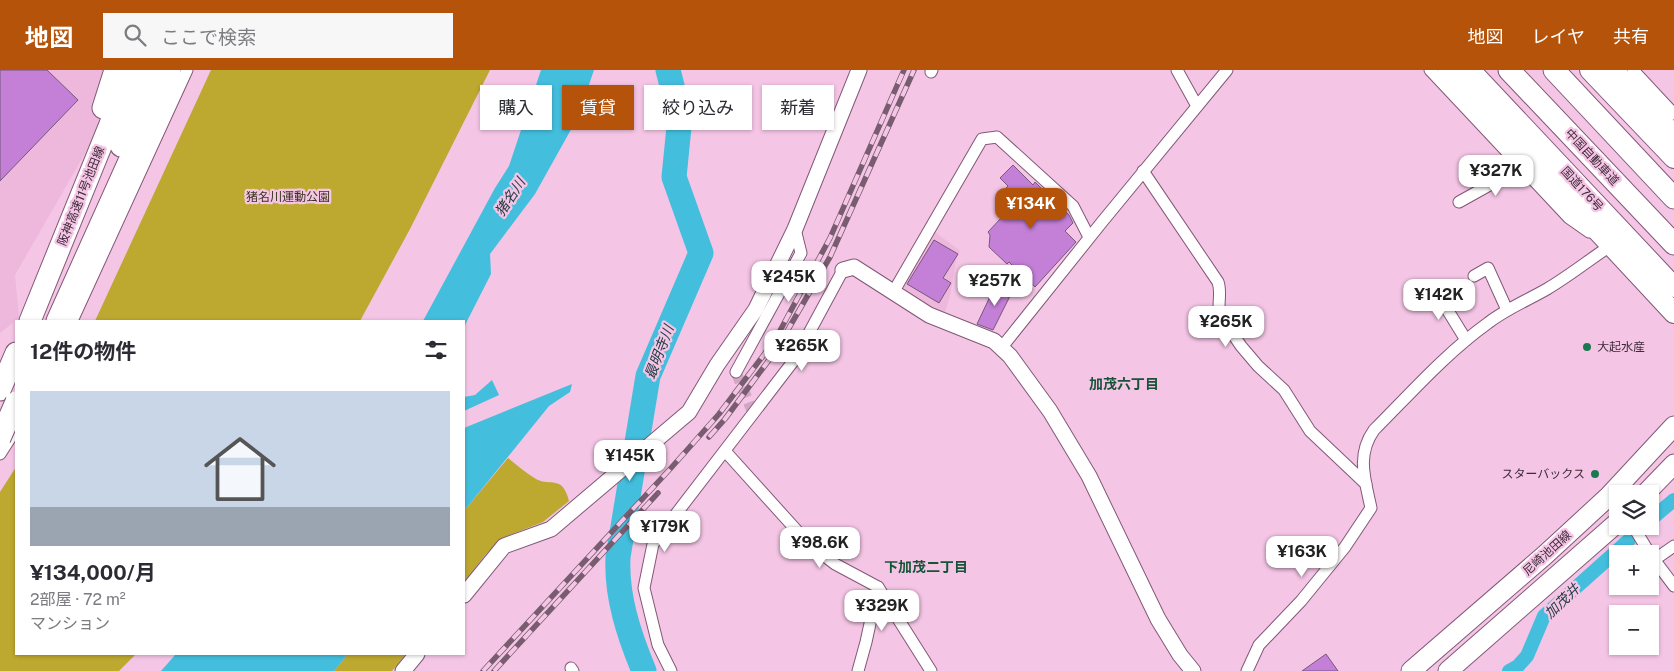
<!DOCTYPE html>
<html lang="ja">
<head>
<meta charset="utf-8">
<style>
  body { margin:0; font-family:"Public Sans","Noto Sans JP",sans-serif; background:#f7f7f7; color:#2b2b33; height:100vh; display:flex; flex-direction:column; font-size:19px; white-space:nowrap }
  * { box-sizing:border-box; margin:0 }
  p { font-size:16px; color:#7c7c81 }
  .icon { flex:none; width:28px; height:28px; fill:none; stroke:currentColor; stroke-width:2; stroke-linecap:round; stroke-linejoin:round }
  .map { position:relative; flex:1; overflow:hidden }
  .details { position:absolute; left:15px; top:250px; width:450px; height:335px; display:flex; flex-direction:column; background:#fff; border-radius:0px; box-shadow:0 1px 4px #0004 }
  .details>* { flex:none }
  .guide { position:absolute; left:480px; top:15px; width:475px; height:45px; display:flex; gap:10px }
  .fabs { position:absolute; left:1609px; top:415px; display:grid; gap:10px }
  .fabs a { display:grid; place-items:center; width:50px; height:50px; border-radius:0px; background:#fff; box-shadow:0 1px 4px #0004; font-size:25px }
  .price { position:absolute; translate:-50% -42px; padding:0 11px; border-radius:10px; background:#fff; color:#222; font-size:16px; line-height:32px; filter:drop-shadow(0 1px 2px #0008) }
  .price::after { content:''; position:absolute; left:50%; top:30px; width:15px; height:11px; margin-left:-8px; background:inherit; clip-path:polygon(0 0,100% 0,50% 100%) }
  .price.selected { background:#b45309; color:#fff }
  ul { padding:0; list-style:none }
  li { display:grid; align-content:center; gap:10px; height:265px; padding:0 15px }
  li+li { border-top:1px solid #e1e1e2 }
  li span { display:grid; place-items:center; height:155px; border-radius:0px; color:#555 }
  li>.icon { margin-inline-start:auto }
  span .icon { width:90px; height:90px; fill:#fffc; stroke-width:1 }
  li b { font-size:21px }
  h2 { display:flex; justify-content:space-between; align-items:center; height:60px; padding:0 15px; font-size:21px }
  .chip { padding:0 18px; border-radius:0px; background:#fff; box-shadow:0 1px 4px #0004; font-size:18px; line-height:45px }
  .chip.selected { background:#b45309; color:#fff }
  header { display:flex; align-items:center; gap:30px; box-sizing:border-box; height:70px; padding:0 25px; background:#b45309; color:#fff }
  header strong { font-size:24px }
  nav { display:flex; gap:28px; margin-inline-start:auto; font-size:18px }
  .search { width:350px; height:45px; background:#f7f7f7; display:flex; align-items:center; gap:12px; box-sizing:border-box; padding:0 18px; border-radius:0px; color:#7c7c81; font-size:19px }
  .map>svg:first-child { display:block }
</style>
</head>
<body>
<header>
<strong>地図</strong>
<div class="search"><svg class="icon" aria-label="search" viewBox="0 0 24 24"><circle cx="10" cy="10" r="6"/><path d="M15 15l6 6"/></svg>ここで検索</div>
<nav><a>地図</a><a>レイヤ</a><a>共有</a></nav>
</header>
<div class="map">
<svg width="1674" height="601" viewBox="0 0 1674 601">
  <rect width="100%" height="100%" fill="#f4c5e5"/>
  <g fill="#eeb7dc">
    <path d="M0,0H133L15,205L19,248L0,263Z"/>
    <path d="M935,162L960,181L956,190L950,226L944,245L901,216Z"/>
  </g>
  <g fill="#bda830">
    <path d="M211,0H490L410,159L360,251H95Z"/>
    <path d="M508,388C517,395 526,403 536,409C551,417 562,404 569,431L543,452L502,468L486,484L464,512V441Z"/>
    <path d="M16,397V584H136L119,601H0V422Z"/>
    <path d="M348,584H406L392,601H334Z"/>
  </g>
  <g fill="#43bedd">
    <path d="M541,0H594L578,47L535,124L490,184L491,204L464,257V251H423L495,118L509,96Z"/>
    <path d="M492,310L499,325L464,341V327L475,325Z"/>
    <path d="M572,314L570,322L549,336L464,441V358Z"/>
    <path d="M176,584H348L334,601H161Z"/>
  </g>
  <g fill="none" stroke-linecap="round" stroke-linejoin="round">
    <g stroke="#43bedd" stroke-width="14">
      <path d="M1650,450L1674,430"/>
      <path d="M1509,601L1518,596L1527,586L1544,546L1629,470"/>
    </g>
    <path stroke="#43bedd" stroke-width="25" d="M644,601C629,565 616,526 618,487L648,306L701,183L674,107L680,47L668,0"/>
  </g>
  <g fill="#c47fd7" stroke="#76587e">
    <path d="M0,0H47L78,30L0,111Z"/>
    <path d="M1013,95L1033,115L1035,112L1069,145L1073,153L1065,161L1076,172L1035,217L1009,192L1007,194L989,177L990,165L988,162L1017,131L1005,119L1008,116L1000,108Z"/>
    <path d="M934,170L958,184L943,208L951,213L939,233L907,214Z"/>
    <path d="M996,214L1012,222L993,260L977,254Z"/>
    <path d="M1326,584L1338,601H1302Z"/>
  </g>
  <g fill="none" stroke-linecap="round" stroke-linejoin="round">
    <path stroke="#d0a6c2" stroke-width="11" stroke-dasharray="11 5.5" stroke-linecap="butt" d="M736,302L753,343"/>
    <defs>
      <g id="minor">
        <path d="M1177,0L1197,36"/>
        <path d="M1430,0L1569,148L1589,162"/>
        <path d="M1633,0L1674,44"/>
        <path d="M931,2L932,0"/>
        <path d="M1143,101L1218,212C1222,223 1217,234 1220,245L1241,276L1258,296L1284,320L1310,361L1366,414"/>
        <path d="M1459,132L1520,98"/>
        <path d="M1474,206L1488,198L1507,240"/>
        <path d="M1434,218L1466,270"/>
        <path d="M894,221L982,69L997,67L1073,136L1089,167"/>
        <path d="M72,251L187,0"/>
        <path d="M1002,277L1102,152L1227,0"/>
        <path d="M736,302L801,183L795,159"/>
        <path d="M725,381L808,473L835,494L878,517L931,601"/>
        <path d="M0,384L16,359"/>
        <path d="M1633,456L1650,484"/>
        <path d="M1650,484L1674,516"/>
        <path d="M1654,490L1674,476"/>
        <path d="M571,598L573,601"/>
        <path d="M671,601L658,575L644,518L653,474L795,289L843,200"/>
        <path d="M858,601L866,572L878,517"/>
        <path d="M1247,601L1259,575L1301,531L1345,477L1371,438C1365,410 1356,385 1374,360C1411,323 1445,284 1488,253C1506,239 1528,230 1547,219C1569,206 1589,190 1610,176L1607,173"/>
      </g>
      <g id="tertiary">
        <path d="M843,200L854,197L929,245L994,271L1010,286L1050,341L1089,406L1158,549L1180,585L1193,601"/>
        <path d="M464,525L504,476L551,459L689,342L717,295L756,239L795,159L859,0"/>
        <path d="M403,601L417,584"/>
      </g>
      <g id="primary">
        <path d="M1645,424L1674,394"/>
        <path d="M1411,601L1545,485L1609,426L1674,356"/>
        <path d="M1448,601L1618,452"/>
      </g>
      <g id="trunk">
        <path d="M1448,0L1674,243"/>
        <path d="M1470,0L1674,217"/>
        <path d="M1590,0L1674,88"/>
        <path d="M1613,0L1674,65"/>
      </g>
      <g id="motorway">
        <path d="M1509,0L1674,174"/>
        <path d="M1554,0L1674,128"/>
        <path d="M103,38L115,0"/>
        <path d="M121,76L152,0"/>
        <path d="M30,251L132,0"/>
        <path d="M57,251L170,0"/>
        <path d="M0,320L16,283"/>
      </g>
    </defs>
    <use href="#minor" stroke="#825875" stroke-width="13"/>
    <use href="#tertiary" stroke="#825875" stroke-width="17"/>
    <use href="#primary" stroke="#825875" stroke-width="21"/>
    <use href="#trunk" stroke="#825875" stroke-width="22"/>
    <use href="#motorway" stroke="#825875" stroke-width="23"/>
    <use href="#minor" stroke="#fff" stroke-width="11"/>
    <use href="#tertiary" stroke="#fff" stroke-width="15"/>
    <use href="#primary" stroke="#fff" stroke-width="19"/>
    <use href="#trunk" stroke="#fff" stroke-width="20"/>
    <use href="#motorway" stroke="#fff" stroke-width="21"/>
    <defs>
      <g id="rail">
        <path d="M786,263L830,187L914,0"/>
        <path d="M709,367L725,349L769,290"/>
        <path d="M483,601L671,398L719,344L775,270L830,168L904,0"/>
        <path d="M494,601L658,423"/>
      </g>
    </defs>
    <use href="#rail" stroke="#785c6f" stroke-width="5.5"/>
    <use href="#rail" stroke="#f4c5e5" stroke-width="4" stroke-dasharray="11" stroke-linecap="butt"/>
    <defs>
      <path id="motorway-bridge" d="M0,368L16,332"/>
    </defs>
    <use href="#motorway-bridge" stroke="#825875" stroke-width="23" stroke-linecap="butt"/>
    <use href="#motorway-bridge" stroke="#fff" stroke-width="21"/>
  </g>
  <g fill="#1b794f" stroke="#f4c5e5" stroke-width="2">
    <circle cx="1587" cy="277" r="5"/>
    <circle cx="1595" cy="404" r="5"/>
  </g>
  <g text-anchor="middle" dominant-baseline="central" stroke-width="4.5" stroke-linejoin="round" paint-order="stroke">
    <g font-size="12" fill="#3e2b38" stroke="#f4c5e5">
      <text transform="translate(1592 87) rotate(47)">中国自動車道</text>
      <text transform="translate(1582 119) rotate(47)">国道176号</text>
      <text transform="translate(81 126) rotate(-68)">阪神高速11号池田線</text>
      <text transform="translate(1547 483) rotate(-42)">尼崎池田線</text>
    </g>
    <g font-size="12" fill="#37331e" stroke="#f4c5e5">
      <text x="288" y="127">猪名川運動公園</text>
    </g>
    <g font-size="12" fill="#3e2b38" stroke="#f4c5e5" text-anchor="start">
      <text x="1597" y="277">大起水産</text>
      <text x="1585" y="404" text-anchor="end">スターバックス</text>
    </g>
    <g font-size="14" font-style="italic" fill="#233d45" stroke="#f4c5e5">
      <text transform="translate(510 127) rotate(-57)">猪名川</text>
      <text transform="translate(659 282) rotate(-69)">最明寺川</text>
      <text transform="translate(1562 531) rotate(-44)">加茂井</text>
    </g>
    <g font-size="14" font-weight="bold" fill="#155437" stroke="#f4c5e5">
      <text x="1124" y="314">加茂六丁目</text>
      <text x="926" y="497">下加茂二丁目</text>
    </g>
  </g>
</svg>
<div class="fabs">
<a><svg class="icon" aria-label="layers" viewBox="0 0 24 24"><path d="M12 4l9 5-9 5-9-5zM3 14l9 5 9-5"/></svg></a>
<a>+</a>
<a>−</a>
</div>
<b class="price" style="left:1496px;top:127px">¥327K</b>
<b class="price selected" style="left:1031px;top:160px">¥134K</b>
<b class="price" style="left:789px;top:233px">¥245K</b>
<b class="price" style="left:995px;top:237px">¥257K</b>
<b class="price" style="left:1439px;top:251px">¥142K</b>
<b class="price" style="left:1226px;top:278px">¥265K</b>
<b class="price" style="left:802px;top:302px">¥265K</b>
<b class="price" style="left:630px;top:412px">¥145K</b>
<b class="price" style="left:665px;top:483px">¥179K</b>
<b class="price" style="left:820px;top:499px">¥98.6K</b>
<b class="price" style="left:1302px;top:508px">¥163K</b>
<b class="price" style="left:882px;top:562px">¥329K</b>
<div class="guide">
<a class="chip">購入</a>
<a class="chip selected">賃貸</a>
<a class="chip">絞り込み</a>
<a class="chip">新着</a>
</div>
<section class="details">
<h2>12件の物件<svg class="icon" aria-label="filters" viewBox="0 0 24 24"><path d="M4 7h16M4 17h16"/><circle cx="9" cy="7" r="2"/><circle cx="15" cy="17" r="2"/></svg></h2>
<ul>
<li><span style="background:linear-gradient(#c9d6e8 75%,#9aa5b1 0)"><svg class="icon" aria-label="home" viewBox="0 0 24 24"><path d="M3 11l9-7 9 7M6 9v11h12V9"/></svg></span><div><b>¥134,000/月</b><p>2部屋 · 72 m²</p><p>マンション</p></div></li>
</ul>
</section>
</div>
</body>
</html>
